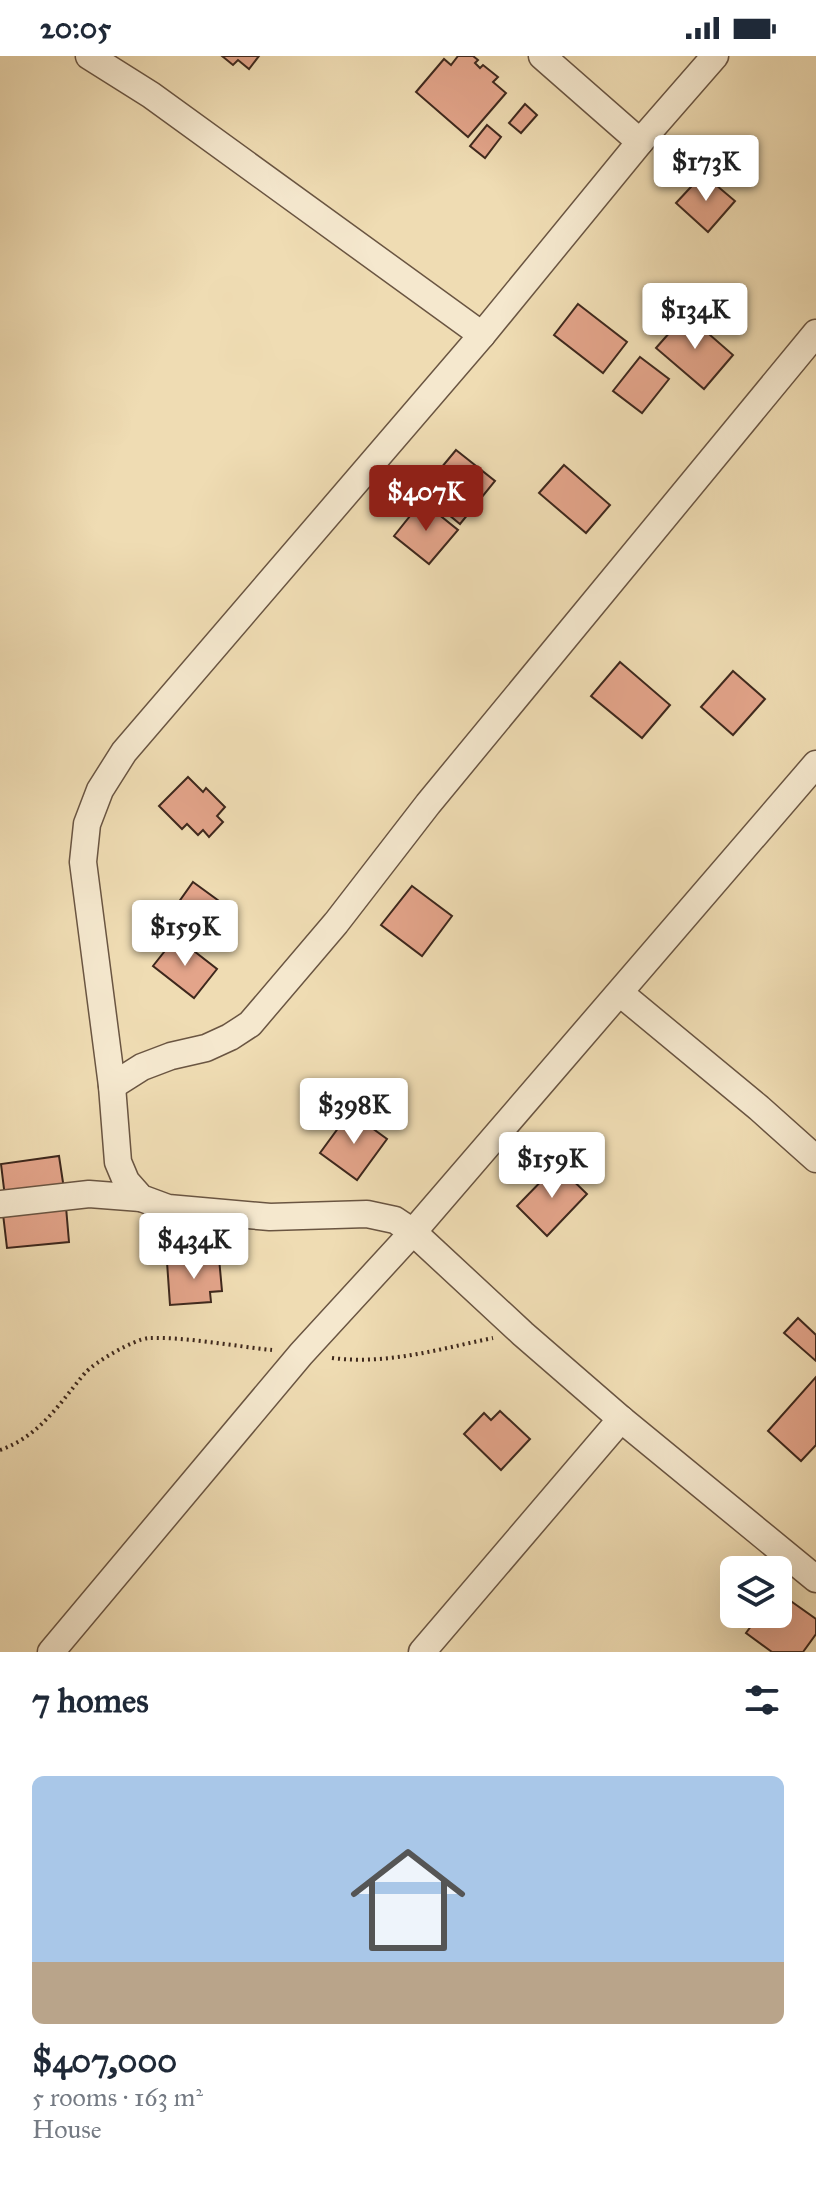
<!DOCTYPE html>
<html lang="en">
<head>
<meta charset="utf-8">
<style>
  body { margin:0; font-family:"IM FELL Great Primer",serif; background:#f2f2f3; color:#1f2937; height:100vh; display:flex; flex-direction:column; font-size:30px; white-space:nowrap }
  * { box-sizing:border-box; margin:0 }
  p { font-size:26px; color:#747a83 }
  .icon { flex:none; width:44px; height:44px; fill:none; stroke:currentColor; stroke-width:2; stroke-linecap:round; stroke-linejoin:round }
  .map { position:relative; height:1596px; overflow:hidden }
  .panel { display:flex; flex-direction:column; background:#fff; flex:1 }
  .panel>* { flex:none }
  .tools { position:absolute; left:720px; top:1500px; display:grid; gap:16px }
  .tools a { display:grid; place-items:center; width:72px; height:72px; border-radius:12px; background:#fff; box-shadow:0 8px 32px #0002; font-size:40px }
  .price { position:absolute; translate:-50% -68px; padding:0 18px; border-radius:8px; background:#fff; color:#222; font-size:26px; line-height:52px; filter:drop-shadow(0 2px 4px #0008) }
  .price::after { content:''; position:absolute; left:50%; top:48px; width:24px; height:18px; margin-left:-12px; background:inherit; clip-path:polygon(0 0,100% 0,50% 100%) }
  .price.on { background:#8f2418; color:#fff }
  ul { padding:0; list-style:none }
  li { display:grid; align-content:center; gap:16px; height:424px; padding:0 32px }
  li+li { border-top:2px solid #e0e1e3 }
  li span { display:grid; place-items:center; height:248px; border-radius:12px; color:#555 }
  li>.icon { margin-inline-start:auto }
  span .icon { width:144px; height:144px; fill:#fffc; stroke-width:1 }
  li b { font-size:34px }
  h2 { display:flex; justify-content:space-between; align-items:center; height:96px; padding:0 32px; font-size:34px }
  .status { display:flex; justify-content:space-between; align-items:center; height:56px; padding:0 40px; background:#fff; direction:ltr }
  .status svg { height:22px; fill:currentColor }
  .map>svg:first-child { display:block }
</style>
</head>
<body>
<div class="status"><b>20:05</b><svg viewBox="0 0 49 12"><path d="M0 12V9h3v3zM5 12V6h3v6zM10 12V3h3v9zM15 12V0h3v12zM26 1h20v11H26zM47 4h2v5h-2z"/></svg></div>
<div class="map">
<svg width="816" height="1596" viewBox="0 0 816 1596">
  <rect width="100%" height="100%" fill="#efdcb3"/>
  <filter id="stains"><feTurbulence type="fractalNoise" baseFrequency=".0025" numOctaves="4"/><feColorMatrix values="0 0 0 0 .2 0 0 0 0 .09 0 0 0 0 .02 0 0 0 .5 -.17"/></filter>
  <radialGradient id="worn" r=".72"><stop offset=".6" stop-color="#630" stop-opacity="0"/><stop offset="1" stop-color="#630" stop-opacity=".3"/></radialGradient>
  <g fill="#e3a48a" stroke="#3e281d" stroke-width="2">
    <path d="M222,0H259L249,13L238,4L233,9Z"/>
    <path d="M458,0H473L478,4L475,7L480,12L483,9L498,21L493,26L506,37L468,81L416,36L444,3L451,9Z"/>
    <path d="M525,48L537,59L521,77L509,67Z"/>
    <path d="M487,69L501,81L485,102L470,90Z"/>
    <path d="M703,118L735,145L708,176L676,147Z"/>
    <path d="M578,248L627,286L603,317L554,279Z"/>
    <path d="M686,258L733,299L704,333L656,292Z"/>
    <path d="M640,301L669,323L642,357L613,335Z"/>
    <path d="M456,394L495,425L460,468L421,436Z"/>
    <path d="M564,409L610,449L586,477L539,437Z"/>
    <path d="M422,445L458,474L429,508L394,480Z"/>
    <path d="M620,606L670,649L642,682L591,640Z"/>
    <path d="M733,615L765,643L733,679L701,651Z"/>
    <path d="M188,721L203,736L206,732L225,751L217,760L223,766L209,781L203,774L198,779L187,768L182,773L159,750Z"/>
    <path d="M193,826L219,845L197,875L171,857Z"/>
    <path d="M412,830L452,860L422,900L381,869Z"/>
    <path d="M176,881L217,913L194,942L153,910Z"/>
    <path d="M350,1056L387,1083L357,1124L320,1097Z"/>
    <path d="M59,1100L64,1133L5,1141L1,1108Z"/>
    <path d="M557,1109L587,1138L547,1180L517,1150Z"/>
    <path d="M66,1151L69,1186L7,1192L3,1158Z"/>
    <path d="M219,1202L222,1235L210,1236L211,1246L170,1249L167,1206Z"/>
    <path d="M798,1262L816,1279V1305L784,1277Z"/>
    <path d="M816,1321V1389L801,1405L768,1375Z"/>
    <path d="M500,1355L530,1383L501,1414L464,1378L484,1357L491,1364Z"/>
    <path d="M778,1536L816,1563V1578L803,1596H772L746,1577L760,1558H778Z"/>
  </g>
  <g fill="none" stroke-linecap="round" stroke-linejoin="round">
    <defs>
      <g id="street">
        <path d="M89,0L151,39L482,279"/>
        <path d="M542,0L640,86"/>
        <path d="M715,0L640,86L482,279L124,696L100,734L87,768L83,806L112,1030L118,1106L126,1125L141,1142L168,1152L270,1161L367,1158L395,1164L413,1176L523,1278L621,1363L816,1523"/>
        <path d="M620,937L759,1052L816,1103"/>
        <path d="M112,1030L142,1011L171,1000L206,992L230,981L250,968L336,867L428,748L816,277"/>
        <path d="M0,1148L89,1138L141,1142"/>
        <path d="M51,1596L301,1298L413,1176L816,708"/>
        <path d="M422,1596L621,1363"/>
      </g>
    </defs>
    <use href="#street" stroke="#6a5542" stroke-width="29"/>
    <g stroke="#3e281d" stroke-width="4" stroke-dasharray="2 4" stroke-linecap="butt">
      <path d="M332,1302C388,1309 439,1293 493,1282"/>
      <path d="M0,1394C40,1380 59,1348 85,1317C95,1306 134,1283 149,1282C188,1281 233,1290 272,1294"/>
    </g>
    <use href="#street" stroke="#f5e8ce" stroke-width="26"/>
  </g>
  <rect width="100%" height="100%" filter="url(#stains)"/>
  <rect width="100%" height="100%" fill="url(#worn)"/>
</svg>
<div class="tools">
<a><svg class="icon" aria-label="layers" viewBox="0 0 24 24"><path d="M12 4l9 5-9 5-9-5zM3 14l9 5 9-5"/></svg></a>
</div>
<b class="price" style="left:706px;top:147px">$173K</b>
<b class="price" style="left:695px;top:295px">$134K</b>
<b class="price on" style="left:426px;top:477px">$407K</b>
<b class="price" style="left:185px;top:912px">$159K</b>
<b class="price" style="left:354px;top:1090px">$398K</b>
<b class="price" style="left:552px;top:1144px">$159K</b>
<b class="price" style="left:194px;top:1225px">$434K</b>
</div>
<section class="panel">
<h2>7 homes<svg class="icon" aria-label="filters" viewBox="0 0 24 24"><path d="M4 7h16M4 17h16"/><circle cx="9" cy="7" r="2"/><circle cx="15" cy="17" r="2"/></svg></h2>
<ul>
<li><span style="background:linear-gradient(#a9c7e8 75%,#b9a48a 0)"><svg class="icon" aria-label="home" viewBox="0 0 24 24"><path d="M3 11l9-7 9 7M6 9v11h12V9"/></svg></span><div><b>$407,000</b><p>5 rooms · 163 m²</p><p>House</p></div></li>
</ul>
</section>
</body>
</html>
